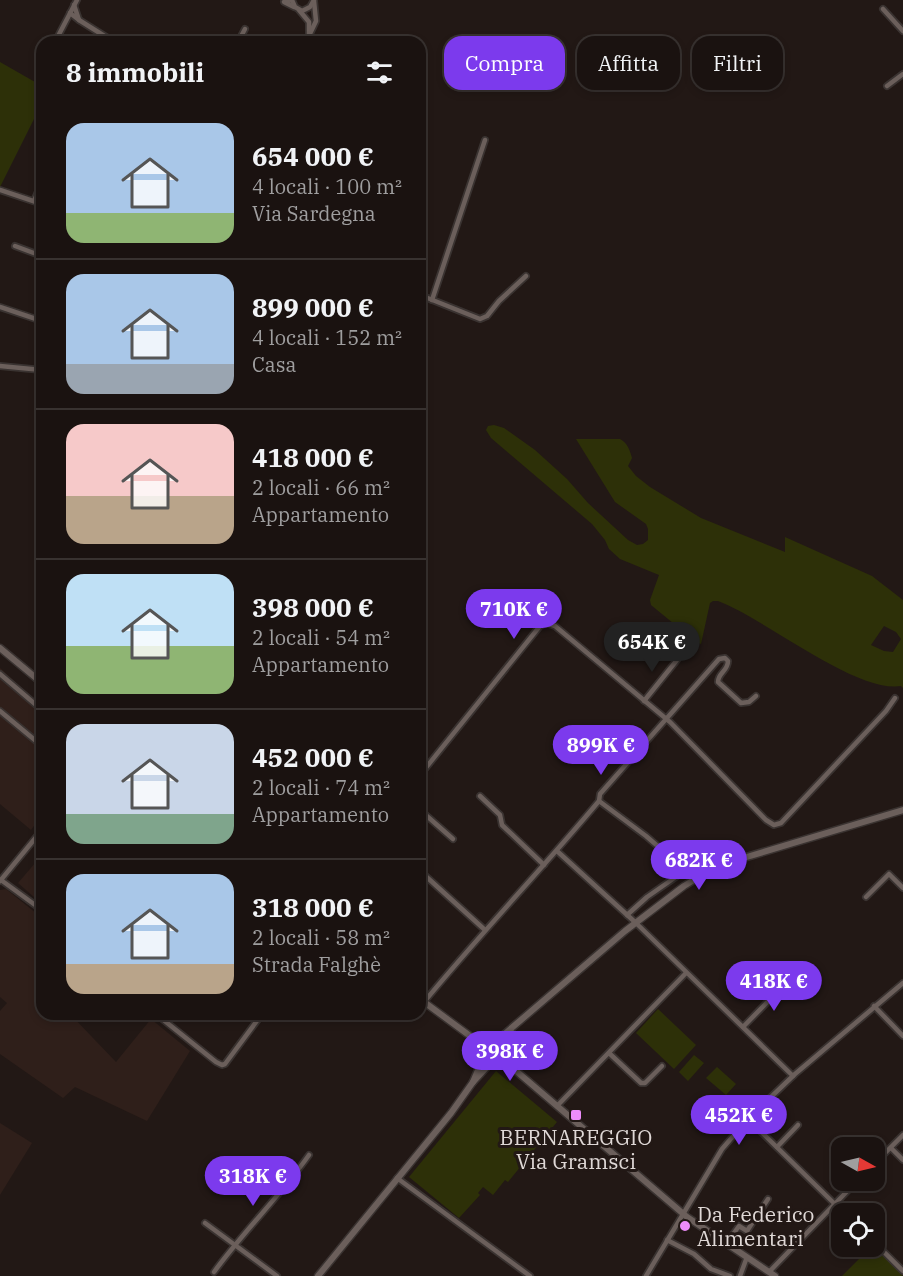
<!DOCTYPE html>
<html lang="it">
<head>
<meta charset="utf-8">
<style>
  body { margin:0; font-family:"IBM Plex Serif",serif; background:#27201e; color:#f1f3f6; height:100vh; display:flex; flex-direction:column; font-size:22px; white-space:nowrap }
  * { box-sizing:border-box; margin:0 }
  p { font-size:20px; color:#9f9e9f }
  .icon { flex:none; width:33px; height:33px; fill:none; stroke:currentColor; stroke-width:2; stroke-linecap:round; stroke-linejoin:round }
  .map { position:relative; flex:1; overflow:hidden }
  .sheet { position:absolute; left:36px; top:36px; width:390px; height:984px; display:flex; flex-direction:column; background:#1a1210; border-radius:18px; box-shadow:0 3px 9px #0003,0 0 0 2px #383230 }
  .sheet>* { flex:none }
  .hud { position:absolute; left:444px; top:36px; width:369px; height:54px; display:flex; gap:12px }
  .needle { width:39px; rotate:98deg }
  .fabs { position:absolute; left:831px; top:1137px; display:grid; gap:12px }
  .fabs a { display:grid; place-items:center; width:54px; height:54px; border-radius:12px; background:#1a1210; box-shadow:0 3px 9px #0003,0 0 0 2px #383230; font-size:30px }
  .price { position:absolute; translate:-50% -51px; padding:0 14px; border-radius:21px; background:#7c3aed; color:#fff; font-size:20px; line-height:39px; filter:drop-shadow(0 2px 3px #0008) }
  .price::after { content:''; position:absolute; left:50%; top:36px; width:18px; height:14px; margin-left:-9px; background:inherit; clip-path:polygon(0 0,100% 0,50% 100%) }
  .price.current { background:#222; color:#fff }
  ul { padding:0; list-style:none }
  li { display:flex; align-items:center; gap:18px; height:150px; padding:0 30px }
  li+li { border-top:2px solid #383230 }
  li span { display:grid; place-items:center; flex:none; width:168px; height:120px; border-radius:18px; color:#555 }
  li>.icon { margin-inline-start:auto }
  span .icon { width:72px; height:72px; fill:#fffc; stroke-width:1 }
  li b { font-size:26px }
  h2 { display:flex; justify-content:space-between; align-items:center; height:72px; padding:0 30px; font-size:26px }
  .pill { padding:0 21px; border-radius:18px; background:#1a1210; box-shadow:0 3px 9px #0003,0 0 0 2px #383230; font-size:21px; line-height:54px }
  .pill.current { background:#7c3aed; color:#fff }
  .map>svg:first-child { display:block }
</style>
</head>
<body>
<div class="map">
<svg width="903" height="1276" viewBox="0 0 903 1276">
  <rect width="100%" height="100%" fill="#221815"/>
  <g fill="#2f1f1a">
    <path d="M0,668L42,706V815L31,830L0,804Z"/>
    <path d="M42,855V904L18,883Z"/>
    <path d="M6,889L42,918V1014H70L116,1062L151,1019L190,1051L147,1121L75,1087L63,1098L0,1054V1011L7,1003L0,997V890Z"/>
    <path d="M0,1123L32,1143L0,1195Z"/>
  </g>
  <g fill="#2d3008" fill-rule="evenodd">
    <path d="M0,62L42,86V103L0,187Z"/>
    <path d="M494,425L504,428L535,450L567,479L588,503L628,540L637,545L643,544L648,540V529L646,524L615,502L576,439H620C628,443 630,451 632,458L628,466L636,476L650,487L701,518L785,552V537L872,576L903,600V688L901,686C855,693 764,618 718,601H713L710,603L701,644L696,642L651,605L650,600L659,575L620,559L609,549L605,540L592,524L491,438L486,430L488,426ZM884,626L896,632L901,639L893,652L884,651L871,645Z"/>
    <path d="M658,1009L696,1045L674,1069L636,1033Z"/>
    <path d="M694,1055L704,1063L688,1081L679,1072Z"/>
    <path d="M717,1067L736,1084L726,1095L706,1078Z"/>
    <path d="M496,1071L557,1122L508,1182L505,1180L493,1195L483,1187L478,1193L480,1195L459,1218L409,1177Z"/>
    <path d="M872,1246L874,1247L903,1276H842Z"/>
  </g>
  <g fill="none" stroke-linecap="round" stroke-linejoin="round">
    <defs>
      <g id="street">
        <path d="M291,0L284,2L294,7"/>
        <path d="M292,0L295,7L302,11L310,7L314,0"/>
        <path d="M883,9L903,31"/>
        <path d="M299,10L309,22V34"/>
        <path d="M70,13L79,20L74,5"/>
        <path d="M79,20L114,42"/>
        <path d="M55,42L77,0"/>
        <path d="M238,42L245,29"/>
        <path d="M306,42L316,21L314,1"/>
        <path d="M887,86L903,74"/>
        <path d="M0,190L42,204"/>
        <path d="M34,201L42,182"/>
        <path d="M15,246L42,256"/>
        <path d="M420,295L480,319L487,316L499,301L526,276"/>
        <path d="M432,300L485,140"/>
        <path d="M0,307L42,321"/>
        <path d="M0,366L42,370"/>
        <path d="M0,674L42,710"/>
        <path d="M644,701L677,660"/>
        <path d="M0,711L42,746"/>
        <path d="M420,775L540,626L546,623L555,626L670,722L766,820L774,825L781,823L886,711L895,698"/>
        <path d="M480,796L500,815L502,825L544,865"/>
        <path d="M599,801L646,836L683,868L680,874L647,897L627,915"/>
        <path d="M420,810L453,839"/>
        <path d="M557,851L636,923L793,1076"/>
        <path d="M420,871L485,930"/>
        <path d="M1,880L42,910"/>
        <path d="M0,881L42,830"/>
        <path d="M866,897L889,874L903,888"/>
        <path d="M424,1002C481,933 542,869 599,801L600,794L719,659L725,658L728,661C728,671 718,673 718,682L741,703L749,702L756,696"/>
        <path d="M874,1006L903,1036"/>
        <path d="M156,1014L216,1062L222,1065L225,1064L262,1014"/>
        <path d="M743,1027L788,981"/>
        <path d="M609,1053L641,1083H645L662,1066"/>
        <path d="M557,1106L686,973"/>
        <path d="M748,1119L845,1214"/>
        <path d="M777,1147L798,1125"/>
        <path d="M891,1148L903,1160"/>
        <path d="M874,1164L903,1135"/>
        <path d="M397,1178L530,1276"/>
        <path d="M205,1223L277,1276"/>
        <path d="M667,1240L694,1254L711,1269L730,1276"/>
        <path d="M874,1242L903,1271"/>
        <path d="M726,1244L739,1226L747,1231L768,1199"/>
        <path d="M214,1272C244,1231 280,1196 309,1155"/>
        <path d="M769,1272L858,1180"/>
        <path d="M646,1276L722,1149L748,1119L795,1074L903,983"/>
        <path d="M740,1276L747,1257"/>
      </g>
      <g id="secondary">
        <path d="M0,648L42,683"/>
        <path d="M420,999L508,1064L687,1217L775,1276"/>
        <path d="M473,1082L487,1049L625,931L684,886L702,875L740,859L903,810"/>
        <path d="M318,1276L451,1113L473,1082L497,1056L511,1032"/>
      </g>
    </defs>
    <use href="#street" stroke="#3a3331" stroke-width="8"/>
    <use href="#secondary" stroke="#3a3331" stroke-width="9"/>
    <use href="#street" stroke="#6b5f5b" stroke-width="4.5"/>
    <use href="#secondary" stroke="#6b5f5b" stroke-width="6"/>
  </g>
  <g fill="#ed8cfa" stroke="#221815" stroke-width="2">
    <rect x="570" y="1109" width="12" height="12" rx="3"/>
    <circle cx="685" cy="1226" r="6"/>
  </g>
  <g text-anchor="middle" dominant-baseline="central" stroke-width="6" stroke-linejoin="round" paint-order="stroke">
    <g font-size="21" fill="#dfd8d6" stroke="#221815">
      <text x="576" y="1137">BERNAREGGIO<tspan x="576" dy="24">Via Gramsci</tspan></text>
      <text x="697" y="1214" text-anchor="start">Da Federico<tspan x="697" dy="24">Alimentari</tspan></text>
    </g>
  </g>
</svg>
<div class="fabs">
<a><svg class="needle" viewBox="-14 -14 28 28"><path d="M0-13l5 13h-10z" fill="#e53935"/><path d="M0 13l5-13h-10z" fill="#9f9e9f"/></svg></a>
<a><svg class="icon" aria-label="locate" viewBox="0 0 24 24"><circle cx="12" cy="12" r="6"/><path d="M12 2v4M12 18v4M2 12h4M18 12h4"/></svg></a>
</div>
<b class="price" style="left:514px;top:640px">710K €</b>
<b class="price current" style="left:652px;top:673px">654K €</b>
<b class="price" style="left:601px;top:776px">899K €</b>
<b class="price" style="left:699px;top:891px">682K €</b>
<b class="price" style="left:774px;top:1012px">418K €</b>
<b class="price" style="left:510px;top:1082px">398K €</b>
<b class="price" style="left:739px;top:1146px">452K €</b>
<b class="price" style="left:253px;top:1207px">318K €</b>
<div class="hud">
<a class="pill current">Compra</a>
<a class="pill">Affitta</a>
<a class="pill">Filtri</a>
</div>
<section class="sheet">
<h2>8 immobili<svg class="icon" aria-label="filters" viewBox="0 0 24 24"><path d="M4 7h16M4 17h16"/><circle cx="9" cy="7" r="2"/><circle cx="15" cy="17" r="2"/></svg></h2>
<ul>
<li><span style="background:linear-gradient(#a9c7e8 75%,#8fb573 0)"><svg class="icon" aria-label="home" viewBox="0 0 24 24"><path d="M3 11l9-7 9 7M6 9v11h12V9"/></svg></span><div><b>654 000 €</b><p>4 locali · 100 m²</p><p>Via Sardegna</p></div></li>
<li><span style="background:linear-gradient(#a9c7e8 75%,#9aa5b1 0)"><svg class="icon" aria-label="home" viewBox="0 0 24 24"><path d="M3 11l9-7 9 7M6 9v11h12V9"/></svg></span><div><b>899 000 €</b><p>4 locali · 152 m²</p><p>Casa</p></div></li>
<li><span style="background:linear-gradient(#f6c9c9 60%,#b9a48a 0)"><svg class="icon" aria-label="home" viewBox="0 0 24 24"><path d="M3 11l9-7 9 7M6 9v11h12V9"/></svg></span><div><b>418 000 €</b><p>2 locali · 66 m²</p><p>Appartamento</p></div></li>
<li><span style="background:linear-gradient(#bfe0f5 60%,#8fb573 0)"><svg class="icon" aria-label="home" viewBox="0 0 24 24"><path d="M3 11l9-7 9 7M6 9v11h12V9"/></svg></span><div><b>398 000 €</b><p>2 locali · 54 m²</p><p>Appartamento</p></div></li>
<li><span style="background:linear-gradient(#c9d6e8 75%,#7fa58c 0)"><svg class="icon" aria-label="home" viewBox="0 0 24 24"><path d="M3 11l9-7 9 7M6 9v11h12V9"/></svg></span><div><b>452 000 €</b><p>2 locali · 74 m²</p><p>Appartamento</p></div></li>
<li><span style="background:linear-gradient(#a9c7e8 75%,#b9a48a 0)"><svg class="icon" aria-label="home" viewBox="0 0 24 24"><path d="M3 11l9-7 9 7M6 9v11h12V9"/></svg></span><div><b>318 000 €</b><p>2 locali · 58 m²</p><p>Strada Falghè</p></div></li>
</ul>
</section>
</div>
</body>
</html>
